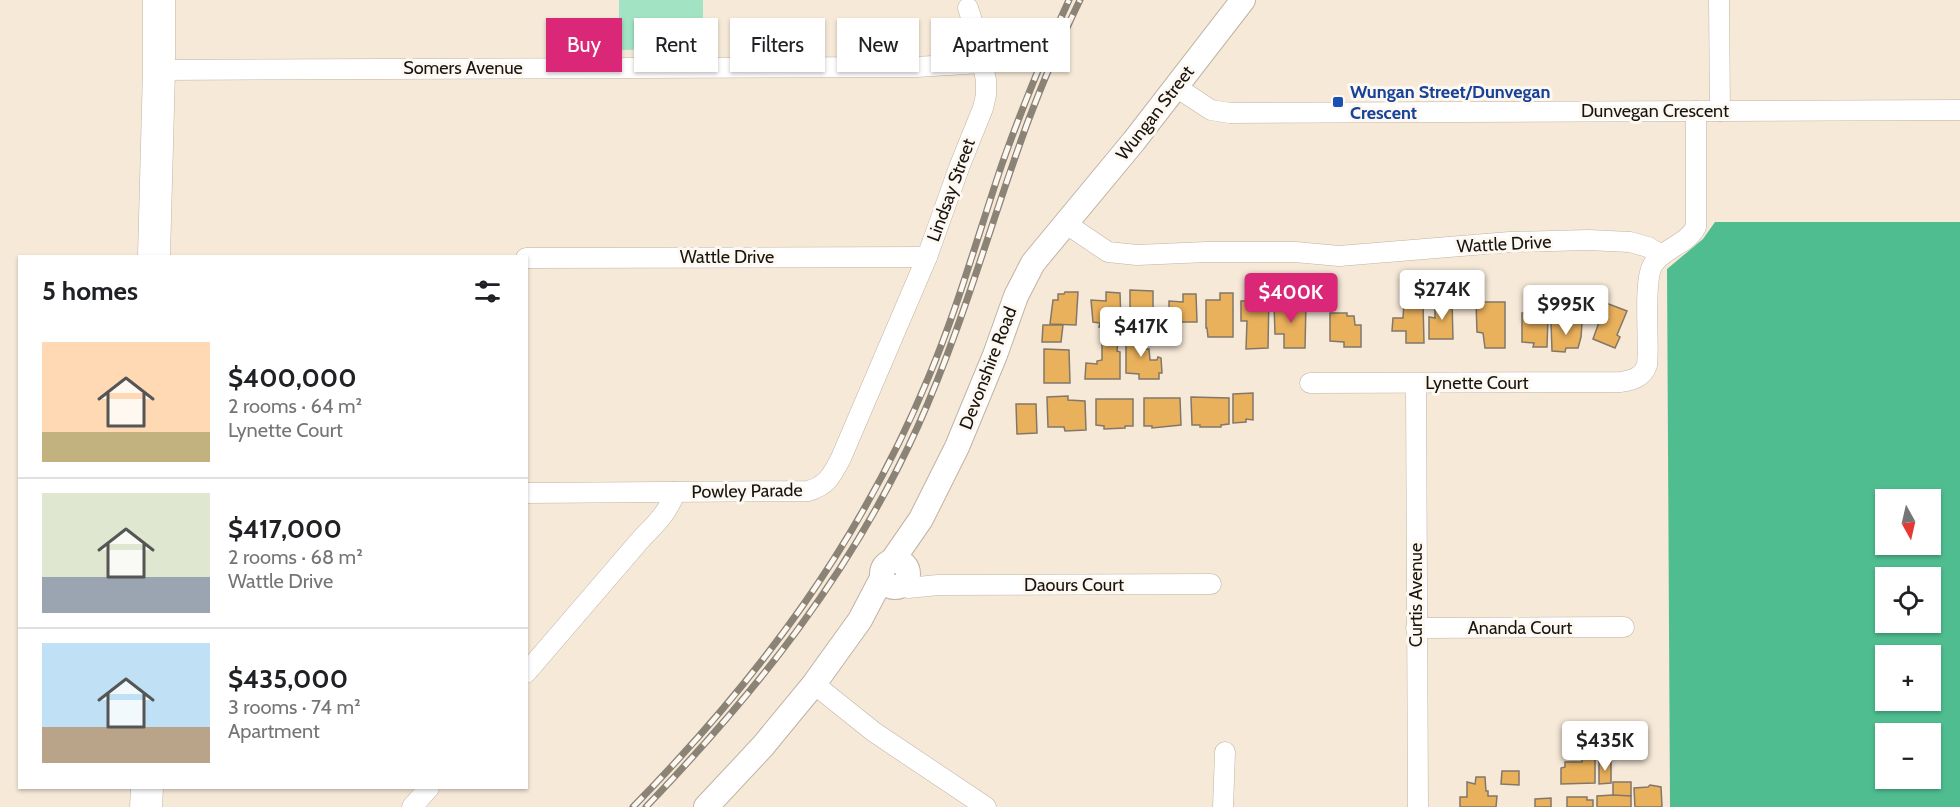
<!DOCTYPE html>
<html lang="en">
<head>
<meta charset="utf-8">
<style>
  body { margin:0; font-family:Cabin,sans-serif; background:#f6f6f6; color:#202124; height:100vh; display:flex; flex-direction:column; font-size:22px; white-space:nowrap }
  * { box-sizing:border-box; margin:0 }
  p { font-size:20px; color:#757577 }
  .icon { flex:none; width:33px; height:33px; fill:none; stroke:currentColor; stroke-width:2; stroke-linecap:round; stroke-linejoin:round }
  .map { position:relative; flex:1; overflow:hidden }
  .details { position:absolute; left:18px; top:255px; width:510px; height:534px; display:flex; flex-direction:column; background:#fff; border-radius:0px; box-shadow:0 2px 4px #0004 }
  .details>* { flex:none }
  .top-card { position:absolute; left:546px; top:18px; width:570px; height:54px; display:flex; gap:12px }
  .needle { width:39px; rotate:172deg }
  .fabs { position:absolute; left:1875px; top:489px; display:grid; gap:12px }
  .fabs a { display:grid; place-items:center; width:66px; height:66px; border-radius:0px; background:#fff; box-shadow:0 2px 4px #0004; font-size:30px }
  .price { position:absolute; translate:-50% -51px; padding:0 14px; border-radius:6px; background:#fff; color:#222; font-size:20px; line-height:39px; filter:drop-shadow(0 2px 3px #0008) }
  .price::after { content:''; position:absolute; left:50%; top:36px; width:18px; height:14px; margin-left:-9px; background:inherit; clip-path:polygon(0 0,100% 0,50% 100%) }
  .price.active { background:#db2777; color:#fff }
  ul { padding:0; list-style:none }
  li { display:flex; align-items:center; gap:18px; height:150px; padding:0 24px }
  li+li { border-top:2px solid #e0e0e0 }
  li span { display:grid; place-items:center; flex:none; width:168px; height:120px; border-radius:0px; color:#555 }
  li>.icon { margin-inline-start:auto }
  span .icon { width:72px; height:72px; fill:#fffc; stroke-width:1 }
  li b { font-size:26px }
  h2 { display:flex; justify-content:space-between; align-items:center; height:72px; padding:0 24px; font-size:26px }
  .chip { padding:0 21px; border-radius:0px; background:#fff; box-shadow:0 2px 4px #0004; font-size:21px; line-height:54px }
  .chip.active { background:#db2777; color:#fff }
  .map>svg:first-child { display:block }
</style>
</head>
<body>
<div class="map">
<svg width="1960" height="807" viewBox="0 0 1960 807">
  <rect width="100%" height="100%" fill="#f6e9d8"/>
  <path fill="#a2e3c4" d="M619,0H703V49L619,50Z"/>
  <path fill="#4fbd90" fill-rule="evenodd" d="M1715,222H1960V807H1670L1667,269L1703,239ZM1886,500H1930V544H1886ZM1886,578H1930V622H1886ZM1886,656H1930V700H1886ZM1886,734H1930V778H1886Z"/>
  <g fill="#eab15c" stroke="#837768" stroke-width="1.5">
    <path d="M1130,290L1153,291V326H1144V320H1130Z"/>
    <path d="M1065,292H1078L1076,325L1050,324L1053,300H1058V294H1064Z"/>
    <path d="M1106,292L1120,293L1121,321L1118,328L1099,327L1100,323L1093,322L1091,300L1106,301Z"/>
    <path d="M1220,293H1233V337H1208L1207,328H1206V300H1220Z"/>
    <path d="M1256,293H1269L1268,348L1246,349L1247,321H1241V301H1255Z"/>
    <path d="M1183,294H1196L1197,322H1169V301L1183,302Z"/>
    <path d="M1435,301H1452L1453,339H1429V317L1435,318Z"/>
    <path d="M1476,302H1505V348H1485L1483,333L1477,332Z"/>
    <path d="M1289,303H1306L1305,348H1284V334H1275L1274,304L1289,305Z"/>
    <path d="M1423,303L1424,343H1406V331H1392L1393,318H1403L1404,304Z"/>
    <path d="M1606,303L1627,311L1617,335L1620,337L1615,348L1593,339Z"/>
    <path d="M1330,313H1347V316H1354L1355,325H1361V347H1344V342L1330,341Z"/>
    <path d="M1522,313H1545V316L1548,317L1547,347H1533L1534,343L1522,342Z"/>
    <path d="M1551,322L1582,323L1581,337L1578,348H1566L1565,352L1552,351Z"/>
    <path d="M1043,325H1063L1061,342H1042Z"/>
    <path d="M1126,331L1143,332V349H1149L1150,360H1157L1158,357L1161,358L1162,373H1159V379H1139V374L1126,373Z"/>
    <path d="M1102,341L1118,342L1117,351L1120,352V379H1085L1086,363L1097,364V361L1102,360Z"/>
    <path d="M1044,349L1069,350L1070,383H1044Z"/>
    <path d="M1253,393V420L1246,419V422L1233,423V394Z"/>
    <path d="M1068,396V400L1085,401L1086,430L1065,431L1064,427H1048L1047,397Z"/>
    <path d="M1191,397L1229,398V424L1221,425V427H1200V425H1192Z"/>
    <path d="M1144,398H1180L1181,425L1152,428V426H1144Z"/>
    <path d="M1096,399H1133V426H1125V428L1104,429V426L1096,425Z"/>
    <path d="M1016,404H1036L1037,433L1017,434Z"/>
    <path d="M1595,752V783L1561,784V768L1565,767V762H1582V753Z"/>
    <path d="M1599,760L1611,761V783L1599,784Z"/>
    <path d="M1502,771H1519V785L1501,784Z"/>
    <path d="M1476,777H1485L1486,791H1488V796H1497L1496,807H1460V797H1467V782L1475,784Z"/>
    <path d="M1613,782H1631V796L1613,797Z"/>
    <path d="M1650,785L1661,787L1662,807H1635L1634,788L1648,787Z"/>
    <path d="M1613,795L1631,796V807H1597V796Z"/>
    <path d="M1567,797H1587V800H1593V807H1567Z"/>
    <path d="M1551,798V807H1535V799Z"/>
  </g>
  <g fill="none" stroke-linecap="round" stroke-linejoin="round">
    <defs>
      <g id="minor">
        <path d="M1719,0L1720,111"/>
        <path d="M159,70L916,67L982,63"/>
        <path d="M1176,87L1211,110L1230,113L1960,110"/>
        <path d="M1065,223L1108,252L1137,255L1207,252H1295L1339,256L1510,242L1588,240L1630,242L1648,247L1662,255"/>
        <path d="M526,258L927,257"/>
        <path d="M1310,383L1621,382C1633,380 1643,377 1647,365C1650,342 1642,278 1654,263C1665,248 1687,244 1696,227V111"/>
        <path d="M1416,383L1418,807"/>
        <path d="M526,493L808,491C827,486 832,475 841,458L927,257L960,165L983,108L986,95V80L976,33L968,8"/>
        <path d="M901,586L908,588L938,585L1211,584"/>
        <path d="M1416,628L1624,627"/>
        <path d="M526,673L642,538C656,524 669,511 675,492"/>
        <path d="M814,684L874,732L986,807"/>
        <path d="M412,807L429,788"/>
        <path d="M1223,807L1225,752"/>
      </g>
      <g id="tertiary">
        <path d="M892,561L921,519L957,447L995,355L1016,296L1033,263L1134,141L1243,0"/>
        <circle cx="895" cy="574" r="13"/>
        <path d="M706,807L763,746L814,684L860,620L882,578"/>
      </g>
      <g id="trunk">
        <path d="M154,256L159,70V0"/>
        <path d="M146,807L147,788"/>
      </g>
    </defs>
    <use href="#minor" stroke="#c0b3a3" stroke-width="21"/>
    <use href="#tertiary" stroke="#c0b3a3" stroke-width="26"/>
    <use href="#trunk" stroke="#c0b3a3" stroke-width="33"/>
    <use href="#minor" stroke="#fff" stroke-width="20"/>
    <use href="#tertiary" stroke="#fff" stroke-width="24"/>
    <use href="#trunk" stroke="#fff" stroke-width="32"/>
    <defs>
      <g id="rail">
        <path d="M633,807C760,677 859,545 929,376C958,307 978,235 1002,164C1022,108 1044,54 1069,0"/>
        <path d="M646,807C757,691 851,574 918,426C962,328 990,225 1027,124C1043,82 1060,41 1080,0"/>
      </g>
    </defs>
    <use href="#rail" stroke="#8c8377" stroke-width="7"/>
    <use href="#rail" stroke="#fdf8f1" stroke-width="4.5" stroke-dasharray="14" stroke-linecap="butt"/>
  </g>
  <rect fill="#1a4fb4" stroke="#fdf8f1" stroke-width="2" x="1332" y="96" width="12" height="12" rx="3"/>
  <g text-anchor="middle" dominant-baseline="central" stroke-width="6" stroke-linejoin="round" paint-order="stroke">
    <g font-size="18" fill="#18140e" stroke="#fdf8f1">
      <text x="463" y="68">Somers Avenue</text>
      <text x="1655" y="111">Dunvegan Crescent</text>
      <text transform="translate(1155 113) rotate(-52)">Wungan Street</text>
      <text transform="translate(951 190) rotate(-70)">Lindsay Street</text>
      <text transform="translate(1504 244) rotate(-3)">Wattle Drive</text>
      <text x="727" y="257">Wattle Drive</text>
      <text transform="translate(988 368) rotate(-69)">Devonshire Road</text>
      <text x="1477" y="383">Lynette Court</text>
      <text transform="translate(747 491) rotate(-1)">Powley Parade</text>
      <text x="1074" y="585">Daours Court</text>
      <text transform="translate(1416 595) rotate(-90)">Curtis Avenue</text>
      <text x="1520" y="628">Ananda Court</text>
    </g>
    <g font-size="18" font-weight="bold" fill="#164399" stroke="#fdf8f1" text-anchor="start">
      <text x="1350" y="92">Wungan Street/Dunvegan<tspan x="1350" dy="21">Crescent</tspan></text>
    </g>
  </g>
</svg>
<div class="fabs">
<a><svg class="needle" viewBox="-14 -14 28 28"><path d="M0-13l5 13h-10z" fill="#e53935"/><path d="M0 13l5-13h-10z" fill="#757577"/></svg></a>
<a><svg class="icon" aria-label="locate" viewBox="0 0 24 24"><circle cx="12" cy="12" r="6"/><path d="M12 2v4M12 18v4M2 12h4M18 12h4"/></svg></a>
<a>+</a>
<a>−</a>
</div>
<b class="price" style="left:1442px;top:321px">$274K</b>
<b class="price active" style="left:1291px;top:324px">$400K</b>
<b class="price" style="left:1566px;top:336px">$995K</b>
<b class="price" style="left:1141px;top:358px">$417K</b>
<b class="price" style="left:1605px;top:772px">$435K</b>
<div class="top-card">
<a class="chip active">Buy</a>
<a class="chip">Rent</a>
<a class="chip">Filters</a>
<a class="chip">New</a>
<a class="chip">Apartment</a>
</div>
<section class="details">
<h2>5 homes<svg class="icon" aria-label="filters" viewBox="0 0 24 24"><path d="M4 7h16M4 17h16"/><circle cx="9" cy="7" r="2"/><circle cx="15" cy="17" r="2"/></svg></h2>
<ul>
<li><span style="background:linear-gradient(#ffd9b3 75%,#c2b280 0)"><svg class="icon" aria-label="home" viewBox="0 0 24 24"><path d="M3 11l9-7 9 7M6 9v11h12V9"/></svg></span><div><b>$400,000</b><p>2 rooms · 64 m²</p><p>Lynette Court</p></div></li>
<li><span style="background:linear-gradient(#dfe7d0 70%,#9aa5b1 0)"><svg class="icon" aria-label="home" viewBox="0 0 24 24"><path d="M3 11l9-7 9 7M6 9v11h12V9"/></svg></span><div><b>$417,000</b><p>2 rooms · 68 m²</p><p>Wattle Drive</p></div></li>
<li><span style="background:linear-gradient(#bfe0f5 70%,#b9a48a 0)"><svg class="icon" aria-label="home" viewBox="0 0 24 24"><path d="M3 11l9-7 9 7M6 9v11h12V9"/></svg></span><div><b>$435,000</b><p>3 rooms · 74 m²</p><p>Apartment</p></div></li>
</ul>
</section>
</div>
</body>
</html>
